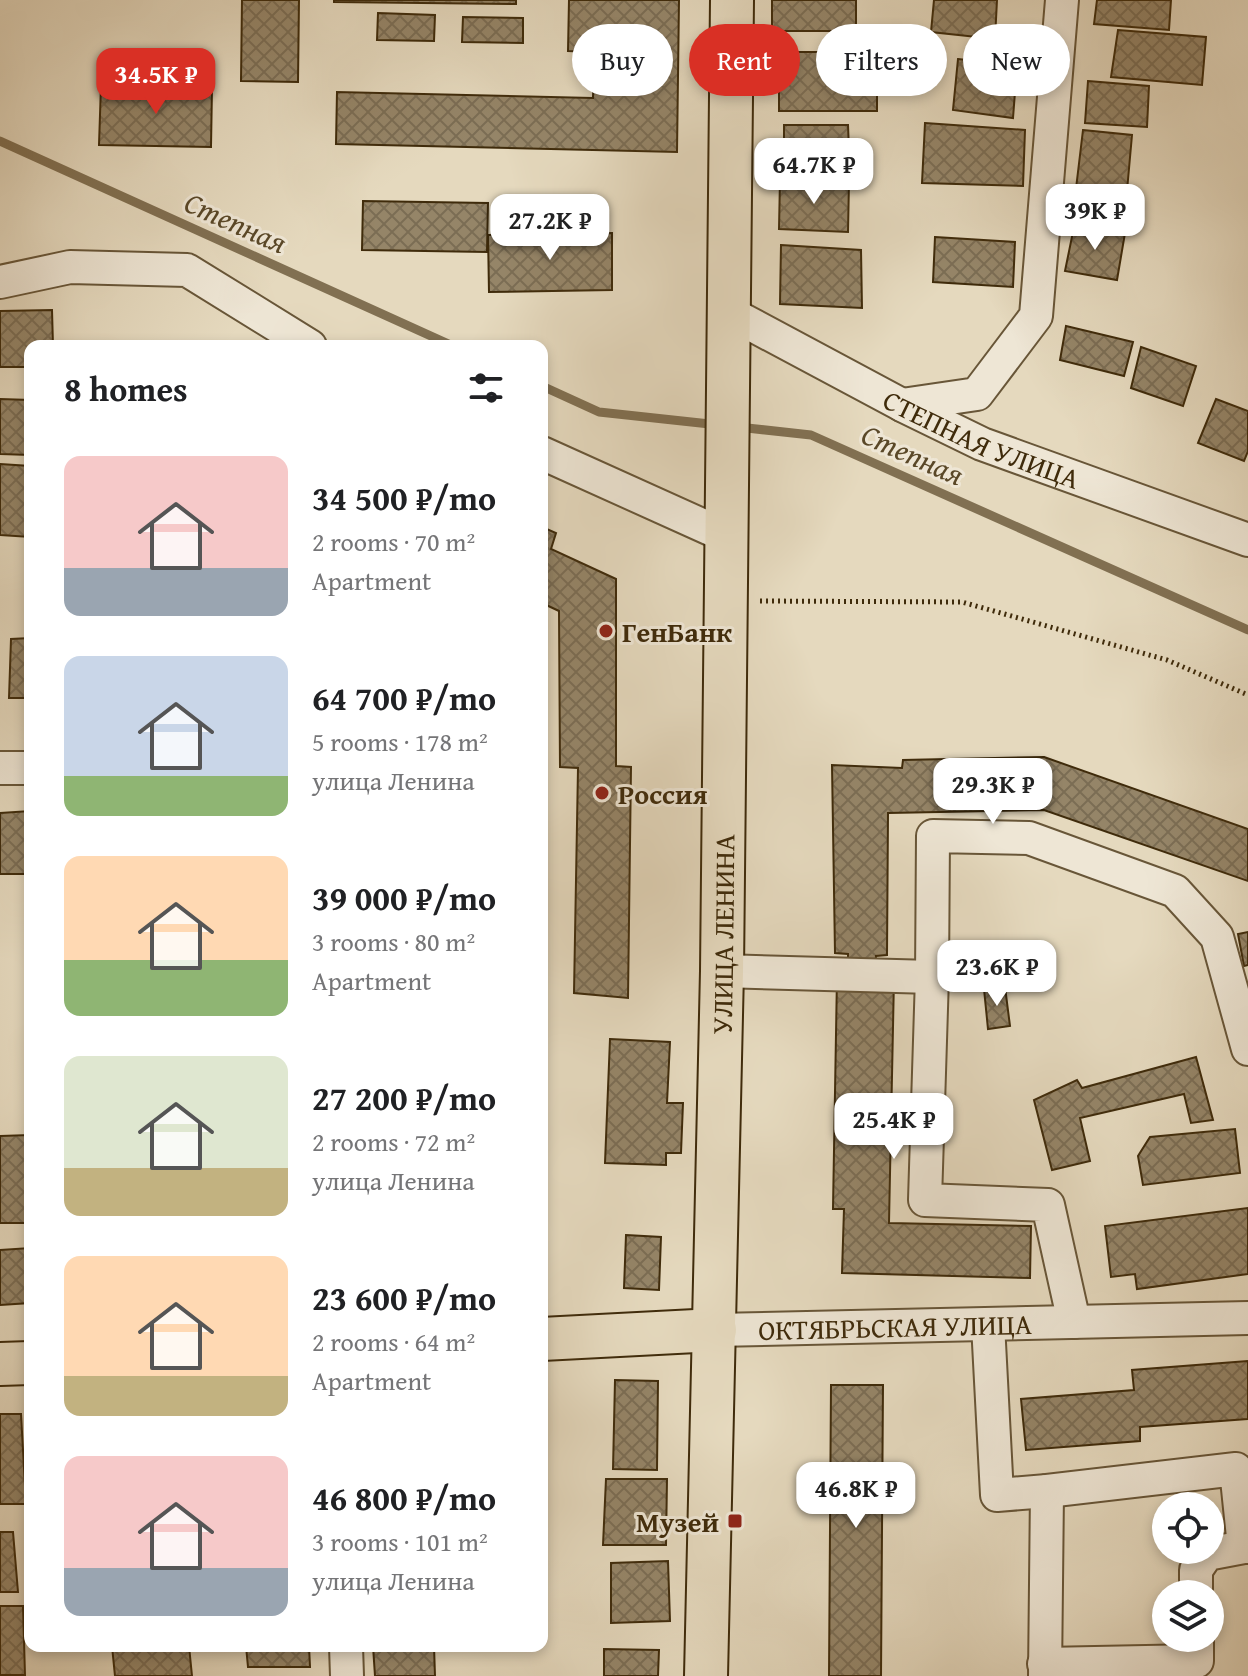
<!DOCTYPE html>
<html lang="en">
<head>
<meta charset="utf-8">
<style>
  body { margin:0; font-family:"Gentium Book Plus",serif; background:#f6f6f6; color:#202124; height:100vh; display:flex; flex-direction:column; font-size:30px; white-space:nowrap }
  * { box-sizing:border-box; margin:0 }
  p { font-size:26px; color:#757577 }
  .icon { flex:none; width:44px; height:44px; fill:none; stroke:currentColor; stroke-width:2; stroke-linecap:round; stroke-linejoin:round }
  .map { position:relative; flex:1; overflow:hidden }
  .details { position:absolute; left:24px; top:340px; width:524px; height:1312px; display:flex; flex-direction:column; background:#fff; border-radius:16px; box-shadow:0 4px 12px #0003 }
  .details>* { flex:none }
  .top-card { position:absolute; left:572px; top:24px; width:556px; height:72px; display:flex; gap:16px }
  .tools { position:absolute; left:1152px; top:1492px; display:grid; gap:16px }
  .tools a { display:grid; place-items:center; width:72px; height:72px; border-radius:50%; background:#fff; box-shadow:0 4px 12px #0003; font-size:40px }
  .price { position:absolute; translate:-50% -68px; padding:0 18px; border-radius:16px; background:#fff; color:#222; font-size:26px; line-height:52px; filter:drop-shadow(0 2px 4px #0008) }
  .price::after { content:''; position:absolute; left:50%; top:48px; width:24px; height:18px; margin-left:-12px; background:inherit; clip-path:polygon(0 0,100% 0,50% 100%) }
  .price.active { background:#d93025; color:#fff }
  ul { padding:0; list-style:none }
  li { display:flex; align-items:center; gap:24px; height:200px; padding:0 40px }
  li span { display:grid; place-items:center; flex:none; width:224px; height:160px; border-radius:16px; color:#555 }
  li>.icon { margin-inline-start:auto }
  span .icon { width:96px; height:96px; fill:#fffc; stroke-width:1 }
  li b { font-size:34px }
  h2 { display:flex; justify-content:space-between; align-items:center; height:96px; padding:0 40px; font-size:34px }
  .pill { padding:0 28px; border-radius:36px; background:#fff; box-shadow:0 4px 12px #0003; font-size:28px; line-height:72px }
  .pill.active { background:#d93025; color:#fff }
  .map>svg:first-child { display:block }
</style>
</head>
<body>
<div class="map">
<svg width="1248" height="1676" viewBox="0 0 1248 1676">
  <defs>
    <pattern id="building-cross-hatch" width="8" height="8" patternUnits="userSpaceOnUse" patternTransform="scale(2)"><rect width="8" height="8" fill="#958568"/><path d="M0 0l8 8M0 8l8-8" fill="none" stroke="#7b6d54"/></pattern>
  </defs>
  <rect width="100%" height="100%" fill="#e5d9be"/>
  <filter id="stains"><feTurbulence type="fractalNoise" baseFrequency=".0025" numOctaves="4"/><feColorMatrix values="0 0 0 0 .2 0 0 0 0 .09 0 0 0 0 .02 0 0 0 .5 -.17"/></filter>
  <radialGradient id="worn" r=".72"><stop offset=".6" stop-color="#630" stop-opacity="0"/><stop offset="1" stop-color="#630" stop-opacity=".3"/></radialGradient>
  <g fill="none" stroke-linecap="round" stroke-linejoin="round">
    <g stroke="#817052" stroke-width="9">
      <path d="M0,141L453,346"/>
      <path d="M542,386L599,412L719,425"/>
      <path d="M738,427L811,435L1248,630"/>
    </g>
  </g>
  <g fill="url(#building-cross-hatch)" stroke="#3f2b0b" stroke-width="2">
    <path d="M242,0H299L298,82L241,81Z"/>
    <path d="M334,0H516V4L334,2Z"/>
    <path d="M569,0H679L677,152L336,144L337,92L593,98L594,52L568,51Z"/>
    <rect x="772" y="0" width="84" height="31"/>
    <path d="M934,0H997L995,39L931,32Z"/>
    <path d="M1097,0H1171L1169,30L1094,24Z"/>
    <path d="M378,13L435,15L434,41L377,40Z"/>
    <path d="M463,17L523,18V43L462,42Z"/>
    <path d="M1118,30L1206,37L1202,85L1111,77Z"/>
    <rect x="779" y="52" width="98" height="59"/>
    <path d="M958,59L1017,66L1013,118L953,110Z"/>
    <path d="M1088,81L1149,86L1147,127L1085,123Z"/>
    <path d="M101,85L212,88L211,147L99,145Z"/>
    <path d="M925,123L1025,130L1023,186L922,183Z"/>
    <path d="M784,125H848L850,176L784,174Z"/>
    <path d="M1083,130L1132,135L1126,202L1075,197Z"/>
    <path d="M780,179L849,182L848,232L779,229Z"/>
    <path d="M363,201L488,203L487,252L362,250Z"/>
    <path d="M1075,222L1125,233L1117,280L1065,271Z"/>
    <path d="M612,233V290L489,292L488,235Z"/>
    <path d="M935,237L1015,242L1013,287L933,282Z"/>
    <path d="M781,245L861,250L862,308L780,304Z"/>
    <path d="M52,310L53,346H30V367H0V311Z"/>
    <path d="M1066,326L1133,342L1124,376L1060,360Z"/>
    <path d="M1141,347L1196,366L1183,406L1131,388Z"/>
    <path d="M0,399L30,400V455L0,454Z"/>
    <path d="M1216,399L1248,411V451L1244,461L1198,443Z"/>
    <path d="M0,464L30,466V537L0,535Z"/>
    <path d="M542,527L556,533L551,549L616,579V766L631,767L628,998L574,993L578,768L560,767L559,611L542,603Z"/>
    <path d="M30,638V698H9L11,639Z"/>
    <path d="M1044,757L1248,829V881L1044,810L888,813L887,955L876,956L875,972L848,971V954L835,953L832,765L902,768L903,760Z"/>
    <path d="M30,811V874H0V813Z"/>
    <path d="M1248,932V965L1244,966L1238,934Z"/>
    <path d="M837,976L894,978L889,1223L1031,1226L1030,1278L842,1273L844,1209H833Z"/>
    <path d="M1005,987L1010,1026L988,1029L984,989Z"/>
    <path d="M542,1027L543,1139H542Z"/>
    <path d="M610,1039L670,1042L667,1103H683L681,1153H666V1165L605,1163Z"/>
    <path d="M1196,1057L1213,1120L1191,1123L1184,1094L1080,1118L1090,1161L1052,1170L1034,1100L1077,1080L1082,1088Z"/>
    <path d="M1235,1129L1240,1173L1143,1185L1138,1156L1150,1137Z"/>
    <path d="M30,1135V1223H0V1136Z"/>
    <path d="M1248,1208V1274L1137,1289L1135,1274L1111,1277L1105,1226Z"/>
    <path d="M626,1235L661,1237L659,1290L624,1288Z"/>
    <path d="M30,1248V1303L0,1305V1250Z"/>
    <path d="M1248,1361V1419L1140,1427V1441L1026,1450L1021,1399L1134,1390L1132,1370Z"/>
    <path d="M615,1380L658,1381L657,1470L613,1469Z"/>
    <path d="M831,1385H883L881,1676H829Z"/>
    <path d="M0,1414H21L26,1504H0Z"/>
    <path d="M606,1479H667L666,1545H603Z"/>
    <path d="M0,1532H13L18,1592H0Z"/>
    <path d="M668,1561L670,1621L611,1623V1563Z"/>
    <path d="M0,1606H23L25,1675H0Z"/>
    <path d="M112,1646H189L192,1676H115Z"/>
    <path d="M246,1646H309L310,1667H248Z"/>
    <path d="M373,1646H434L435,1676H375Z"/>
    <path d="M604,1649L659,1650L658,1676H604Z"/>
  </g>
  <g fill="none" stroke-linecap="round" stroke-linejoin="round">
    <defs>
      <g id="minor">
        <path d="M0,282L70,267L187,270L310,346"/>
        <path id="s1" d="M728,312L902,405L982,444L1248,540"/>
        <path d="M902,405L977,394L1036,316L1062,0"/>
        <path d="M542,453L726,536"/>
        <path d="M0,768H30"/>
        <path d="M722,971L932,977"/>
        <path d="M1074,1322L1048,1205L925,1200L932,977L933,836L1029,838L1175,891L1217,937L1248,1049"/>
        <path d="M988,1324L997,1495L1047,1491L1236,1469L1244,1547H1248"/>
        <path id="s2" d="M715,1330L1248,1318"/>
        <path d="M1196,1594V1570L1207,1554L1244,1547"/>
        <path d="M346,1646L347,1676"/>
        <path d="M1044,1664L1197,1661V1638"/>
        <path d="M1045,1676L1047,1491"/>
      </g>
      <g id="major">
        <path d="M542,1339L715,1330"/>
        <path d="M0,1364L30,1363"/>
        <path id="s3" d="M706,1676L722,971L732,0"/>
      </g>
    </defs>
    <use href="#minor" stroke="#685638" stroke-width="36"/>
    <use href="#major" stroke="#3f2b0b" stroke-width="46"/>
    <path stroke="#3f2b0b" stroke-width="5" stroke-dasharray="2 4" stroke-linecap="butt" d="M760,601L962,602L1167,660L1248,695"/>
    <use href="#minor" stroke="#eee6d5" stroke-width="32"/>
    <use href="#major" stroke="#e5d9be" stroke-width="42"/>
  </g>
  <g fill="#8f2418" stroke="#eee6d5" stroke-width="3">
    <circle cx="606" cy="631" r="8"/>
    <circle cx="602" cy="793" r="8"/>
    <rect x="727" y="1513" width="16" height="16" rx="4"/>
  </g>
  <g text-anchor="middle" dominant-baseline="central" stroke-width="6" stroke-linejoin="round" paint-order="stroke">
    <g font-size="28" fill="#3f2b0b" stroke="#eee6d5">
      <text stroke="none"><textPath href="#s1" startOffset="284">СТЕПНАЯ УЛИЦА</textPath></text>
      <text stroke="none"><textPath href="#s3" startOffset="742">УЛИЦА ЛЕНИНА</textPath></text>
      <text stroke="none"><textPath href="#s2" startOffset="180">ОКТЯБРЬСКАЯ УЛИЦА</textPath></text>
    </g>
    <g font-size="28" font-weight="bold" fill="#3f2b0b" stroke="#eee6d5" text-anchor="start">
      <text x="622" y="631">ГенБанк</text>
      <text x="618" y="793">Россия</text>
      <text x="719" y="1521" text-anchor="end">Музей</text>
    </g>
    <g font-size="30" font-style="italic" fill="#5a4828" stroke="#eee6d5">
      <text transform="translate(236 222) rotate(24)">Степная</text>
      <text transform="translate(913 454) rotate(24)">Степная</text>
    </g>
  </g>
  <rect width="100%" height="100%" filter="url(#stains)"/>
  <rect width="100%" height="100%" fill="url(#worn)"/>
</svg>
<div class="tools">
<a><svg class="icon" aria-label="locate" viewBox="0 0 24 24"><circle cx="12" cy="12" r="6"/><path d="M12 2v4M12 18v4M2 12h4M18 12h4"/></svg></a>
<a><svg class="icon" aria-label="layers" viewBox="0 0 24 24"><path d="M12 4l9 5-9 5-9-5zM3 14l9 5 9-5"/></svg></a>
</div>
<b class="price active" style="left:156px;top:116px">34.5K ₽</b>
<b class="price" style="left:814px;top:206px">64.7K ₽</b>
<b class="price" style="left:1095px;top:252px">39K ₽</b>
<b class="price" style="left:550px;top:262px">27.2K ₽</b>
<b class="price" style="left:993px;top:826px">29.3K ₽</b>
<b class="price" style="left:997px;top:1008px">23.6K ₽</b>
<b class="price" style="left:894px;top:1161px">25.4K ₽</b>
<b class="price" style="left:856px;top:1530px">46.8K ₽</b>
<div class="top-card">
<a class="pill">Buy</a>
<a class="pill active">Rent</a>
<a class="pill">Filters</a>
<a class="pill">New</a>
</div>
<section class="details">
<h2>8 homes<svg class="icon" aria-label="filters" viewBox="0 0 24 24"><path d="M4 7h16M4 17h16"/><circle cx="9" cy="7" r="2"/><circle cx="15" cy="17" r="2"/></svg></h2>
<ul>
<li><span style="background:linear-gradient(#f6c9c9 70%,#9aa5b1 0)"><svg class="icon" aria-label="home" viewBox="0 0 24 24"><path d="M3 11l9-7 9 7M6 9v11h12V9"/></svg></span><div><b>34 500 ₽/mo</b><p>2 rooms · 70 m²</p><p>Apartment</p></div></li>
<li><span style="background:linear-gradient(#c9d6e8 75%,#8fb573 0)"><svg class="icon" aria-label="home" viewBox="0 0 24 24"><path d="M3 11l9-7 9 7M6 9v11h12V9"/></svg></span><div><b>64 700 ₽/mo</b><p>5 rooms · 178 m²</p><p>улица Ленина</p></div></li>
<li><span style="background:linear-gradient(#ffd9b3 65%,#8fb573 0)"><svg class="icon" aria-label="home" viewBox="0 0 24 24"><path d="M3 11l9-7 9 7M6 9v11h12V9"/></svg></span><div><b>39 000 ₽/mo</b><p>3 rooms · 80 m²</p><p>Apartment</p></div></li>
<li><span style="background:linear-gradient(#dfe7d0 70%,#c2b280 0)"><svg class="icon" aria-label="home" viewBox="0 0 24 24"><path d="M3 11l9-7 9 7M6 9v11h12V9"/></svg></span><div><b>27 200 ₽/mo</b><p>2 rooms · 72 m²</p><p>улица Ленина</p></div></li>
<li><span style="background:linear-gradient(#ffd9b3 75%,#c2b280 0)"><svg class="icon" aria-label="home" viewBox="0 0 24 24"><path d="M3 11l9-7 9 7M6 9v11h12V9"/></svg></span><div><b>23 600 ₽/mo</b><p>2 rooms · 64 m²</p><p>Apartment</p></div></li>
<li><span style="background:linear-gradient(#f6c9c9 70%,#9aa5b1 0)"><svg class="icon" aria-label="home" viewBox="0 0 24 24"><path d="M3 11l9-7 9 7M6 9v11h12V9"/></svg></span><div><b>46 800 ₽/mo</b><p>3 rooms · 101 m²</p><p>улица Ленина</p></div></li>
</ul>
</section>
</div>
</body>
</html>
